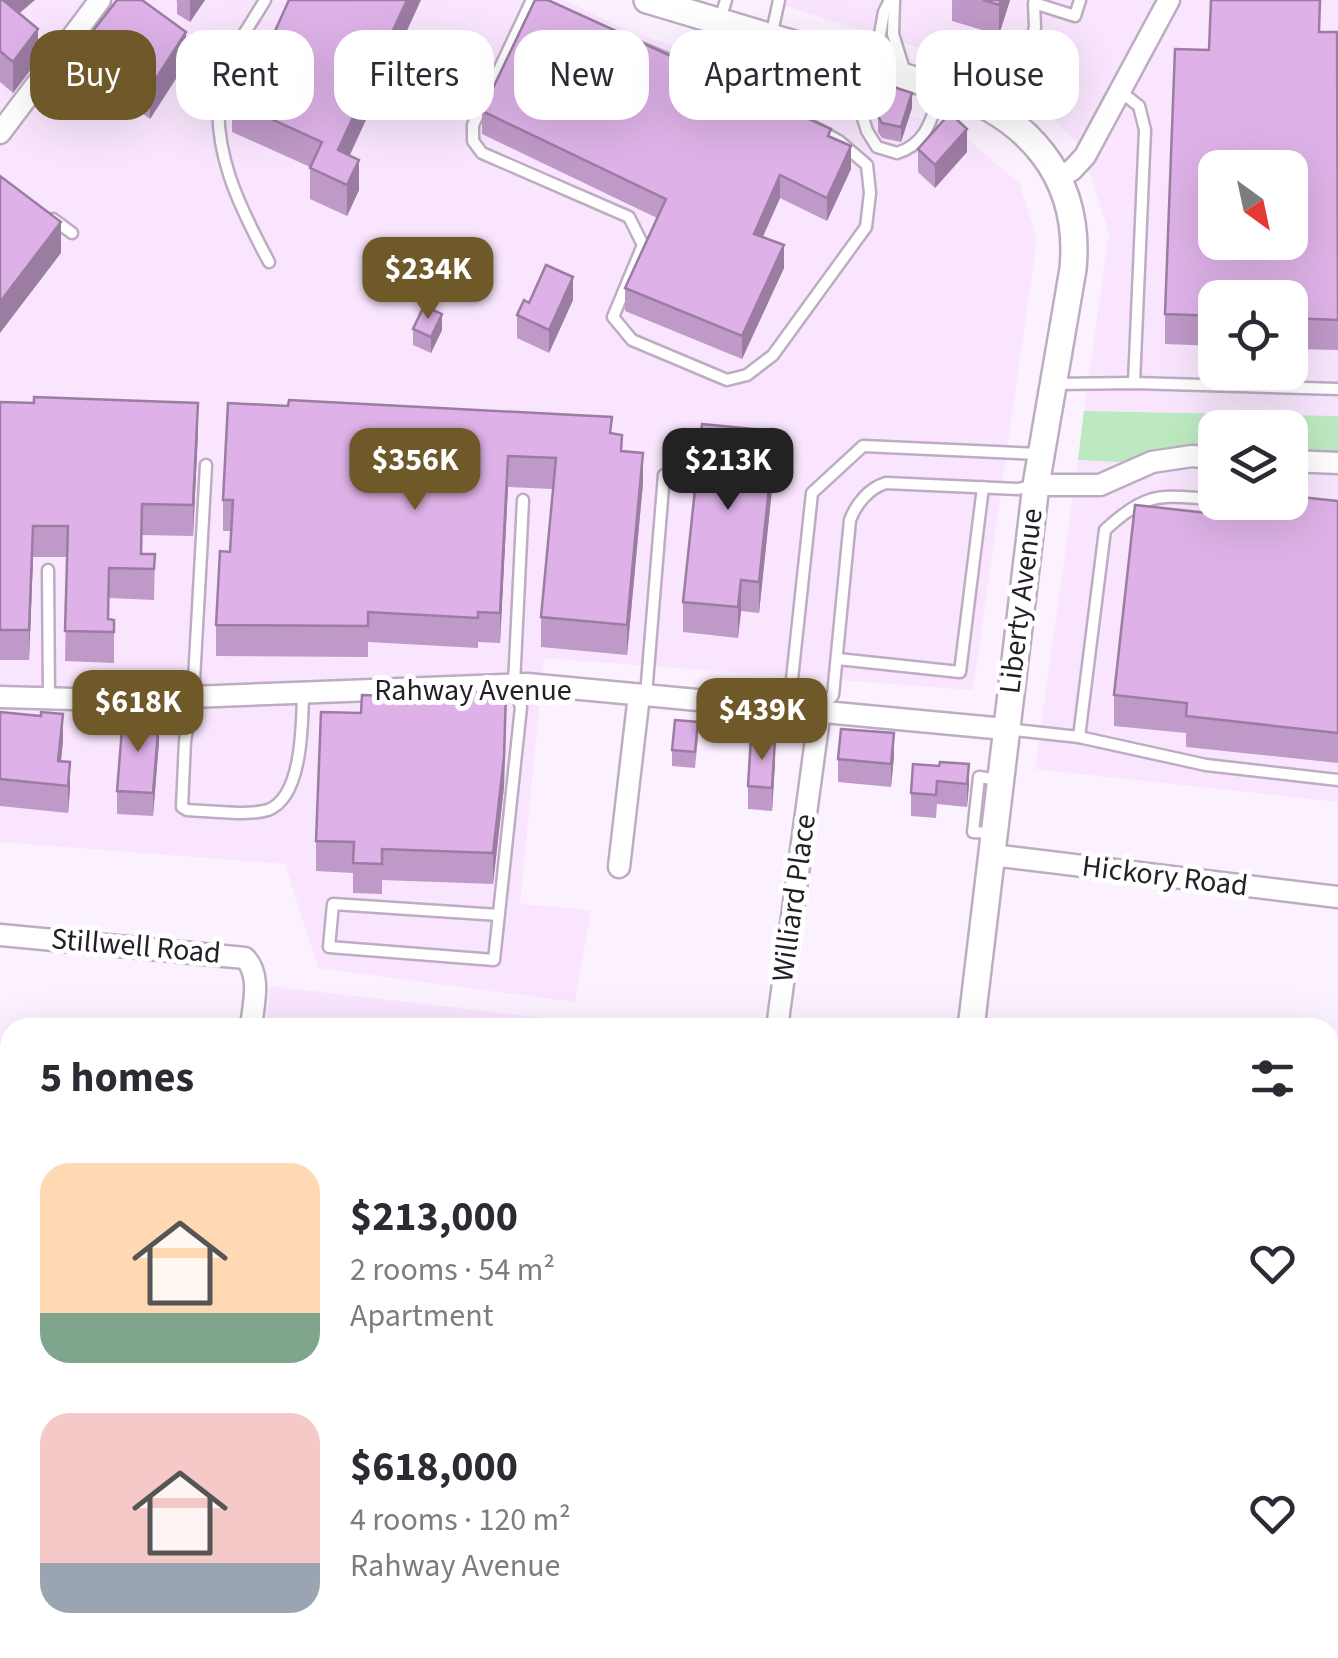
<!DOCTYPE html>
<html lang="en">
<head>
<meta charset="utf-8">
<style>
  body { margin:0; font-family:"Source Sans 3",sans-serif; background:#f7f7f7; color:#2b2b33; height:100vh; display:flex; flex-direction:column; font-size:38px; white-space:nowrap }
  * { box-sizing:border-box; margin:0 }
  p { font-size:32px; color:#7c7c81 }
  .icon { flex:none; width:55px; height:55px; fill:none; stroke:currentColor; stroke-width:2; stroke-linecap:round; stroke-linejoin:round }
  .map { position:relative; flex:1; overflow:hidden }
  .details { position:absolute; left:0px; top:1018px; width:1340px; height:642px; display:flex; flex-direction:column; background:#fff; border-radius:30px 30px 0 0; box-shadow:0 10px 40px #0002 }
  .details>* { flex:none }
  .hud { position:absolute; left:30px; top:30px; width:1280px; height:90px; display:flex; gap:20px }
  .needle { width:65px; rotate:147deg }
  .fabs { position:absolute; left:1198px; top:150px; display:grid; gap:20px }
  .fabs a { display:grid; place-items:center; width:110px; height:110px; border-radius:20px; background:#fff; box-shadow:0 10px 40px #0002; font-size:50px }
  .price { position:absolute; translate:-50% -85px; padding:0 22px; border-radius:20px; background:#6f5929; color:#fff; font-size:32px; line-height:65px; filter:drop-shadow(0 2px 5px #0008) }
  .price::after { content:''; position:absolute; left:50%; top:60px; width:30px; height:22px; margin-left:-15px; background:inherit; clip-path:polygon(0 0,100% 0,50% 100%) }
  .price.current { background:#222; color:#fff }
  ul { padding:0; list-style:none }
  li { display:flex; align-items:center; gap:30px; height:250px; padding:0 40px }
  li span { display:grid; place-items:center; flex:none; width:280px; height:200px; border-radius:30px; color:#555 }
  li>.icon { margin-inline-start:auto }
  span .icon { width:120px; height:120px; fill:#fffc; stroke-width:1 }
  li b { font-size:42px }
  h2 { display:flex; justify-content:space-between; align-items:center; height:120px; padding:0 40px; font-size:42px }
  .tag { padding:0 35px; border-radius:30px; background:#fff; box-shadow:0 10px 40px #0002; font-size:35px; line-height:90px }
  .tag.current { background:#6f5929; color:#fff }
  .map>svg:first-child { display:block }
</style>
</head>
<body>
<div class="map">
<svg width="1338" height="1658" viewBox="0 0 1338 1658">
  <rect width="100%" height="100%" fill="#fcf1ff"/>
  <g fill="#f9e6fe" fill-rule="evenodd">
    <path d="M0,0H565L632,33L957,130L1019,183L1037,238L973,690L544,658L520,904L591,910L575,1002L318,968L285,864L0,842Z"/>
    <path d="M766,0H1338V416L1084,411L1109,233L1081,147L1011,77ZM1215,168H1290V242H1215ZM1215,298H1290V372H1215Z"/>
    <path d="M1078,460L1215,467V502H1290V471L1338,473V802L1035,769Z"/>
    <path d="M270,986L622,1027H266Z"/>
  </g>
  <path fill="#bde9c0" d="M1084,411L1338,416V473L1290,471V428H1215V467L1078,460Z"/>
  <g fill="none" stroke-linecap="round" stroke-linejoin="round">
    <defs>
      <g id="service">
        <path d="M265,0C252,23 225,59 221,83C209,147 240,208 269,262"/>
        <path d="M894,0L893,34L906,76"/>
        <path d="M531,2L767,101L839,141L867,165L870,193L866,227L773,355L747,375L727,380L632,340L613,317L643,245L629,217L482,153L473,141V125Z"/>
        <path d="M719,23L726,0"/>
        <path d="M862,65L854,89L867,131L877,147L897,153C928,144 932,116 942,89"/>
        <path d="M874,67L884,12L890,0"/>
        <path d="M1022,81L1035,27L1034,3L1075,16L1080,0"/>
        <path d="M1121,92L1139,106L1145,130L1134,383"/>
        <path d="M747,94L757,61L768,51L779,0"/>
        <path d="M767,101L777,64L768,51"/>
        <path d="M990,106L1011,86L1022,81L1019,126"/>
        <path d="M53,219L72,233"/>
        <path d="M1054,384L1134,383L1338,389"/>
        <path d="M206,465L193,698L185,741L182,807L187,810C209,811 248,816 268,810C303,797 302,723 303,693"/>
        <path d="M48,570L49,699"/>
        <path d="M838,659L960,672L983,487"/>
        <path d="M646,695L664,475"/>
        <path d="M789,707L812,493L863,446L1040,454"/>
        <path d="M820,709L833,695L850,520C856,504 869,488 886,483L1018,489L1035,485"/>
        <path d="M1006,729L1079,737L1206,765L1338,780"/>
        <path d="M1079,737L1105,530C1148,490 1160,496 1215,499"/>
        <path d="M992,833L973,832L979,777L999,780"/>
        <path d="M499,915L333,904L329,947L494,960L521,707L514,684L523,500"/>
      </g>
      <g id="minor">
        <path d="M0,133L100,0"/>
        <path d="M1058,178L1072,170L1085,156L1169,0"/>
        <path d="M1290,461L1338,463"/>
        <path d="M1036,485H1100L1152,462L1192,456L1215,458"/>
        <path d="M0,697L111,700L527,684L1005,729"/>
        <path d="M992,855L1338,897"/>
        <path d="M619,867L639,695"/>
        <path d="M0,935L245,958C262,976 253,1005 251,1028"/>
        <path d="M777,1028L820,710"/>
        <path d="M1330,1077L1338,1078"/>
        <path d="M0,1118H10"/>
        <path d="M1330,1256L1338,1259"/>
        <path d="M0,1277L10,1282"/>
        <path d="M1330,1420L1338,1416"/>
        <path d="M0,1464L10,1465"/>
        <path d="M1330,1608L1338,1609"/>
        <path d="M9,1658L10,1637"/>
        <path d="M190,1658V1650"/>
        <path d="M359,1658V1650"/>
        <path d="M542,1658V1650"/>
      </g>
      <g id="tertiary">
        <path d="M647,0L942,88C1027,115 1082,176 1073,269L1036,485L971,1028"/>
        <path d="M903,1658L904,1650"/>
      </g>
    </defs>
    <use href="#service" stroke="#beacc3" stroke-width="15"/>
    <use href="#minor" stroke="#beacc3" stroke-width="25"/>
    <use href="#tertiary" stroke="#beacc3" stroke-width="30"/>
    <use href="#service" stroke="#fff" stroke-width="10"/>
    <use href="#minor" stroke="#fff" stroke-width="20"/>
    <use href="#tertiary" stroke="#fff" stroke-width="25"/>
  </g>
  <g fill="#bf99c8">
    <path d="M0,0L19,14L38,60L13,93L0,82Z"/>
    <path d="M176,0H205L190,22L177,14V1Z"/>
    <path d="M952,0H1010L999,35L952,21Z"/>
    <path d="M1320,32L1338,54V350L1290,349V298H1215V346L1165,344V314L1209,50Z"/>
    <path d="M86,40L186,63L150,119L86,71Z"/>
    <path d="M232,101L350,155L359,190L347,216L310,199V167L232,132Z"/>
    <path d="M912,108L901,142L882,138L878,132V116Z"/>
    <path d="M482,111L831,137L851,169L827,221L780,198L763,237L784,268L742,359L625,311V288L657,218L482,134Z"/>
    <path d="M918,149L967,152L935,188L918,172Z"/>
    <path d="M573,300L549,353L517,338V315L529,303Z"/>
    <path d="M413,329L442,330L431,353L413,345Z"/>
    <path d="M0,402L198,433L193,536L142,535V554H155L154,600L109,598V619L114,620V663L65,661L67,557H33L29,660H0Z"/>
    <path d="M612,434L643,483L627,655L541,647V617L553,489L508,487L500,643L478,642V648L368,642V657L216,656V625L230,552L231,531H223V500Z"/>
    <path d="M775,461L759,613L741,611L738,638L683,632V602Z"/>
    <path d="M1338,501V763L1186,747V733L1114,726V695L1208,513Z"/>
    <path d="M0,712L63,741L61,761L70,789L68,813L0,806Z"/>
    <path d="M506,723L504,787L493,884L382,880V894L353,893V873L316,871V841Z"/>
    <path d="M698,737L695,768L672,766V750Z"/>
    <path d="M159,742L153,816L117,814V791Z"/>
    <path d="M894,756L891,787L838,782V759Z"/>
    <path d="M775,762L772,811L748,809V786Z"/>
    <path d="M969,764L967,807L937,804L936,818L911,816V793L939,766Z"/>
  </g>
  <g fill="#9b7da2">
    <path d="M1,0H35L1,29Z"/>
    <path d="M190,0H205L190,22Z"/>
    <path d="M407,0H421L338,181V150Z"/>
    <path d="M1001,0H1010L999,35V5Z"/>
    <path d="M38,29V60L13,93V62Z"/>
    <path d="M186,32V63L150,119V88Z"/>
    <path d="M912,93V108L901,142V127Z"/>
    <path d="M967,129V152L935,188V165Z"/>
    <path d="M851,146V169L827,221V198Z"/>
    <path d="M359,160V190L347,216V185Z"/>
    <path d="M780,175V198L754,256V234Z"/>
    <path d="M61,222V253L0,333V302Z"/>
    <path d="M784,245V268L742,359V336Z"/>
    <path d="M573,277V300L549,353V330Z"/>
    <path d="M442,314V330L431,353V337Z"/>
    <path d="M198,403V433L193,536V505Z"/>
    <path d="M775,431V461L759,613V582Z"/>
    <path d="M643,453V483L627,655V625Z"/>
    <path d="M508,456V487L500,643V613Z"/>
    <path d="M33,526V557L29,660V630Z"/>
    <path d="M741,580V611L738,638V607Z"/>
    <path d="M506,693L504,787L493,884V853Z"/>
    <path d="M63,714V741L58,788V761Z"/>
    <path d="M159,719V742L153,816V793Z"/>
    <path d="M894,733V756L891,787V764Z"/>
    <path d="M775,739V762L772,811V788Z"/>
    <path d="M70,762V789L68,813V786Z"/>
    <path d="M969,764V787L967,807V784Z"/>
  </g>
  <g fill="#deb2e8" stroke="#9b7da2" stroke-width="2.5" fill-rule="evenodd">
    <path d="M0,0H3L38,29L13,62L0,51Z"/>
    <path d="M117,0H142L186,32L150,88L86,40Z"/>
    <path d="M289,0H407L338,150L359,160L347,185L310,168L322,142L232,101L252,58L261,62Z"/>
    <path d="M535,0H548L831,129L828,136L851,146L827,198L780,175L754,234L784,245L742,336L625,288L666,199L482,111Z"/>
    <path d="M983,0H1001L999,5Z"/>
    <path d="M1211,0H1320L1319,32H1337L1338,320L1290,318V298H1215V316L1165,314L1175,49L1209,50ZM1215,168H1290V242H1215Z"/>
    <path d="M888,85L912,93L901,127L882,123L878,116Z"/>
    <path d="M950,113L967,129L935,165L918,149Z"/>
    <path d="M0,176L61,222L0,302Z"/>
    <path d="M546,265L573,277L549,330L517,315L524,300L529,303Z"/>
    <path d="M424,306L442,314L431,337L413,329Z"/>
    <path d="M34,397L198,403L193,505L142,504L141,554H155L154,569L109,568L108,619L114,620V632L65,631L68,526H33L29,630H0V402L34,403Z"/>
    <path d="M289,400L612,417L610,433L622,435L621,451L643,453L627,625L541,617L556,458L508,456L500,613L478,612V618L368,612V626L216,625L220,551L230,552L233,500H223L228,403L288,406Z"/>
    <path d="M702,424L775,431L759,582L741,580L738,607L683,602Z"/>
    <path d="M1211,488H1215V502H1290V496L1338,501V733L1186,716L1187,703L1114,695L1135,505L1208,513Z"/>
    <path d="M460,691L506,693L504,757L493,853L382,849V864L353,863L354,842L316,841L321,712L361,713L362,695L460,698Z"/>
    <path d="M0,712L41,716V712L63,714L58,761L70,762L68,786L0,779Z"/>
    <path d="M123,717L159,719L153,793L117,791Z"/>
    <path d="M675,720L698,722L695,752L672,750Z"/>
    <path d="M841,729L894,733L891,764L838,759Z"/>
    <path d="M751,738L775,739L772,788L748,786Z"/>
    <path d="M940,762L969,764L967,784L937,781L936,795L911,793L913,764L939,766Z"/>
  </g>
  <g text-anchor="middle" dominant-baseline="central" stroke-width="10" stroke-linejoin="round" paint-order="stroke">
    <g font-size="30" fill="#241e26" stroke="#fff">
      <text transform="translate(1021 601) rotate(-83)">Liberty Avenue</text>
      <text x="473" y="690">Rahway Avenue</text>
      <text transform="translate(1165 876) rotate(7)">Hickory Road</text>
      <text transform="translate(794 898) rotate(-82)">Williard Place</text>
      <text transform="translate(136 946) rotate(5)">Stillwell Road</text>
    </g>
  </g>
</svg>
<div class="fabs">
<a><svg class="needle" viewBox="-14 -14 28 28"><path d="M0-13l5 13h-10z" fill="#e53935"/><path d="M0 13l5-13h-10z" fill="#7c7c81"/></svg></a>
<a><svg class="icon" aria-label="locate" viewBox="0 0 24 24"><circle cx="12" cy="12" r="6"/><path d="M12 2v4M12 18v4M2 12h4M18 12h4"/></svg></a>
<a><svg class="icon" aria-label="layers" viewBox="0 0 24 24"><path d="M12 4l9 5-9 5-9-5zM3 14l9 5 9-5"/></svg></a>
</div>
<b class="price" style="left:428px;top:322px">$234K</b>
<b class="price" style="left:415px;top:513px">$356K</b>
<b class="price current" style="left:728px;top:513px">$213K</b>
<b class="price" style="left:138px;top:755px">$618K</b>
<b class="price" style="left:762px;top:763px">$439K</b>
<div class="hud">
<a class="tag current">Buy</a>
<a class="tag">Rent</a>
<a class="tag">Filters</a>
<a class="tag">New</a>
<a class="tag">Apartment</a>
<a class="tag">House</a>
</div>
<section class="details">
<h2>5 homes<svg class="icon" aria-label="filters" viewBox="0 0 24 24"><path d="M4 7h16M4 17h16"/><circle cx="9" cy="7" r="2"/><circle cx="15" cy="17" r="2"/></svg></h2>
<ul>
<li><span style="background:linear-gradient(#ffd9b3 75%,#7fa58c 0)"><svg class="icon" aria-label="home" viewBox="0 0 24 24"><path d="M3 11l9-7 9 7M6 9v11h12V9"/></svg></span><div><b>$213,000</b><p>2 rooms · 54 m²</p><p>Apartment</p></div><svg class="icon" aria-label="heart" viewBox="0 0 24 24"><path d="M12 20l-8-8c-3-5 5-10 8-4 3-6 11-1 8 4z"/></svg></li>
<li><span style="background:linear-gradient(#f6c9c9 75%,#9aa5b1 0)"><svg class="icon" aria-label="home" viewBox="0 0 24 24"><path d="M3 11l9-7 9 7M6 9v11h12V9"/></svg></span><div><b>$618,000</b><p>4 rooms · 120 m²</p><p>Rahway Avenue</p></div><svg class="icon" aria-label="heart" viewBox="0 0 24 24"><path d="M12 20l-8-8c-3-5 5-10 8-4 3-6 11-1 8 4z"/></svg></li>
</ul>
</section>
</div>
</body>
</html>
